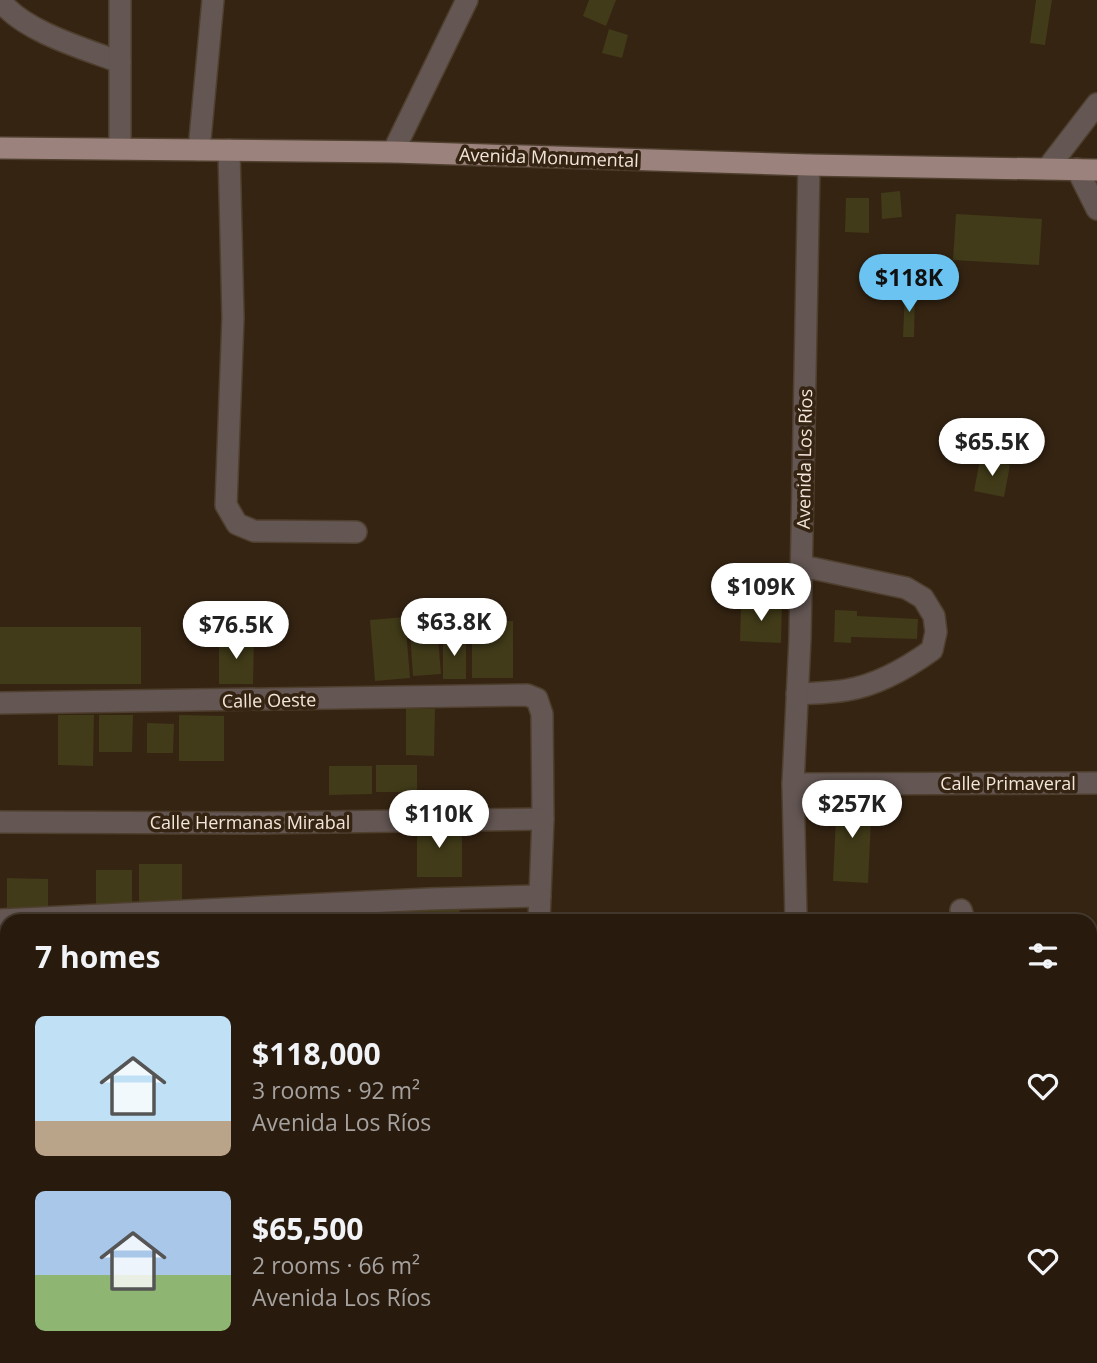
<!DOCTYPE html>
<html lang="en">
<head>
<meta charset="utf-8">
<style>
  body { margin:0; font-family:"Open Sans",sans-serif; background:#34281c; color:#f1f3f6; height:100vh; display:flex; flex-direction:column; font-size:26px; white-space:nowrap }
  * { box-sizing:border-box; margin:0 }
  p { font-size:23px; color:#a5a19e }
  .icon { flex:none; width:38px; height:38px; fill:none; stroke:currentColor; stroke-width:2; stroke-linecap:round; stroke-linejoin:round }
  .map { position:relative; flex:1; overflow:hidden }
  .panel { position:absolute; left:0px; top:914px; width:1097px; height:450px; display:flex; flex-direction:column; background:#281b0e; border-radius:21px 21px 0 0; box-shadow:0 2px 5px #0004,0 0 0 2px #44392e }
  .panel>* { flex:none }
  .price { position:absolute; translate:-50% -60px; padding:0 16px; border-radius:24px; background:#fff; color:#222; font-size:23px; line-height:46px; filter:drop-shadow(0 2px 4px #0008) }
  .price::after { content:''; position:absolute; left:50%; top:42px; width:21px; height:16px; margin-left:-10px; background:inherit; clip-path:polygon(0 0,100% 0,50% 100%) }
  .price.current { background:#6ac3f1; color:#111 }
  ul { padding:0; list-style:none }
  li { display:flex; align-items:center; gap:21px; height:175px; padding:0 35px }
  li span { display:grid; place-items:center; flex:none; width:196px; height:140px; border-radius:10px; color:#555 }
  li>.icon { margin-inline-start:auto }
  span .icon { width:84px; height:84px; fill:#fffc; stroke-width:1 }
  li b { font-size:30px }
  h2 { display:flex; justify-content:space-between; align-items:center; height:84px; padding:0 35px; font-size:30px }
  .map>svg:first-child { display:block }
</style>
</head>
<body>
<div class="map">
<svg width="1097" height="1363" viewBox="0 0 1097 1363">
  <rect width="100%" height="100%" fill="#352412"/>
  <g fill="#413b19">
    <path d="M589,0H616L606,26L583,16Z"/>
    <path d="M1036,0H1052L1045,45L1030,43Z"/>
    <path d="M609,29L628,35L622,58L602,53Z"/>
    <path d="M900,191L902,217L882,219L881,193Z"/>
    <path d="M846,198H869V233L845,232Z"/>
    <path d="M956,214L1042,219L1039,265L953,260Z"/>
    <path d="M905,290H915L914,337H903Z"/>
    <path d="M980,459L1010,465L1004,497L974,491Z"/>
    <path d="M741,603L782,605L781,643L740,641Z"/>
    <path d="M835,610L857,611V616L918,619L917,639L851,637V643L834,642Z"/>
    <path d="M436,614L441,674L413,676L409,617Z"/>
    <path d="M405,617L410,678L375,681L370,620Z"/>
    <rect x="472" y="621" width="41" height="57"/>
    <rect x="0" y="627" width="141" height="57"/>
    <rect x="443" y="637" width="23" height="42"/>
    <path d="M219,638H254L253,684H219Z"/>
    <path d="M406,708L435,709L434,756L406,755Z"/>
    <path d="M58,715H94L93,766L58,765Z"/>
    <path d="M99,715H133L132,752H99Z"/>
    <path d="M179,715L224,716V761H179Z"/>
    <path d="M147,723L174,724L173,753H147Z"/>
    <rect x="376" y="765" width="41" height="27"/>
    <path d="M329,766H372V794L329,795Z"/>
    <path d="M837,797L872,800L868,883L833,881Z"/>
    <rect x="417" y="823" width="45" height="54"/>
    <rect x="139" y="864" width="43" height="37"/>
    <rect x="96" y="870" width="36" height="35"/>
    <path d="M7,878L48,879V913H7Z"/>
    <path d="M459,901L460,920H410L409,905Z"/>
    <path d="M406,906L407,920H370L369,909Z"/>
    <rect x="278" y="916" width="45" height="4"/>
    <rect x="0" y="933" width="7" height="35"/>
  </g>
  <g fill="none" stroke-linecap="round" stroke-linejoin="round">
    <defs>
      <g id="minor">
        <path d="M0,0C22,31 85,49 120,62"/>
        <path d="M120,0V149"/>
        <path d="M199,150L213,0"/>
        <path d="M229,150L233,318L226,505L237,524L254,531L356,532"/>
        <path d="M393,152L467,0"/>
        <path d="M1047,169L1097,104"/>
        <path d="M1077,169L1097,209"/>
        <path d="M797,694C814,693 831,693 847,690C877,685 907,668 932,650L936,632L934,616L923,598L906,588L802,566"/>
        <path d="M0,703L527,695L537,699L542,714L543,819L539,920"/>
        <path d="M793,784L1097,783"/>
        <path d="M0,822L248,823L543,819"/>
        <path d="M961,910L964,920"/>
        <path d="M0,920L429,899L540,896"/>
        <path d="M796,920L793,784L800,638L809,165"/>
        <path d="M0,1008L7,1007"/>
        <path d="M0,1101H7"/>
        <path d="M0,1188H7"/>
        <path d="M0,1277L7,1276"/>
        <path d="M0,1334L7,1335"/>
        <path d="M14,1356L16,1363"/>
        <path d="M114,1356L143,1363"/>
        <path d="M725,1356L726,1363"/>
        <path d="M930,1356L931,1363"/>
        <path d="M198,1363L335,1356"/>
        <path d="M562,1363L584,1356"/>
      </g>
      <path id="major" d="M0,148L393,152L809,165L1097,170"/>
    </defs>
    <use href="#minor" stroke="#4f3f2e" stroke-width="24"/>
    <use href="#major" stroke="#4f3f2e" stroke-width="24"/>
    <use href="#minor" stroke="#635653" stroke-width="21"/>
    <use href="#major" stroke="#9c827c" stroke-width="21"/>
  </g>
  <g text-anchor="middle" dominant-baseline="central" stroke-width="7" stroke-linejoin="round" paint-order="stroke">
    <g font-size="18" fill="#f2e6db" stroke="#352412">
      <text transform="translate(549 157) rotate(2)">Avenida Monumental</text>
      <text transform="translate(804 459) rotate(-89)">Avenida Los Ríos</text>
      <text transform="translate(269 700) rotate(-1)">Calle Oeste</text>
      <text x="1008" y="783">Calle Primaveral</text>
      <text x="250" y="822">Calle Hermanas Mirabal</text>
    </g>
  </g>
</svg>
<b class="price current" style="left:909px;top:314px">$118K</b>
<b class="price" style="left:992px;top:478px">$65.5K</b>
<b class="price" style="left:761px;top:623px">$109K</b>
<b class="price" style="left:454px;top:658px">$63.8K</b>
<b class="price" style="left:236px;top:661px">$76.5K</b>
<b class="price" style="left:852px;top:840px">$257K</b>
<b class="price" style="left:439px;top:850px">$110K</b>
<section class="panel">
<h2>7 homes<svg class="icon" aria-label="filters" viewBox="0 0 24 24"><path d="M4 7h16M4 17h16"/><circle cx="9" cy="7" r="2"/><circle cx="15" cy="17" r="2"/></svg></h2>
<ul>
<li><span style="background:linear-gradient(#bfe0f5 75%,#b9a48a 0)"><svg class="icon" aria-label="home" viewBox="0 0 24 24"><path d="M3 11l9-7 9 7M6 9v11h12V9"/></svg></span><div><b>$118,000</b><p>3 rooms · 92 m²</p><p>Avenida Los Ríos</p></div><svg class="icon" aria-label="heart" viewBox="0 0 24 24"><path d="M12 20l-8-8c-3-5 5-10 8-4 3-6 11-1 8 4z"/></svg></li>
<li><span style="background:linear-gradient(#a9c7e8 60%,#8fb573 0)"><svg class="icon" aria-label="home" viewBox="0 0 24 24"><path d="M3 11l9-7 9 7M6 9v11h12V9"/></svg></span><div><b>$65,500</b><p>2 rooms · 66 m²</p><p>Avenida Los Ríos</p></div><svg class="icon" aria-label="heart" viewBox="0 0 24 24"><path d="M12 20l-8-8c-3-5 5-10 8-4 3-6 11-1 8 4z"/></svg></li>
</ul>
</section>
</div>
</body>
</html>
